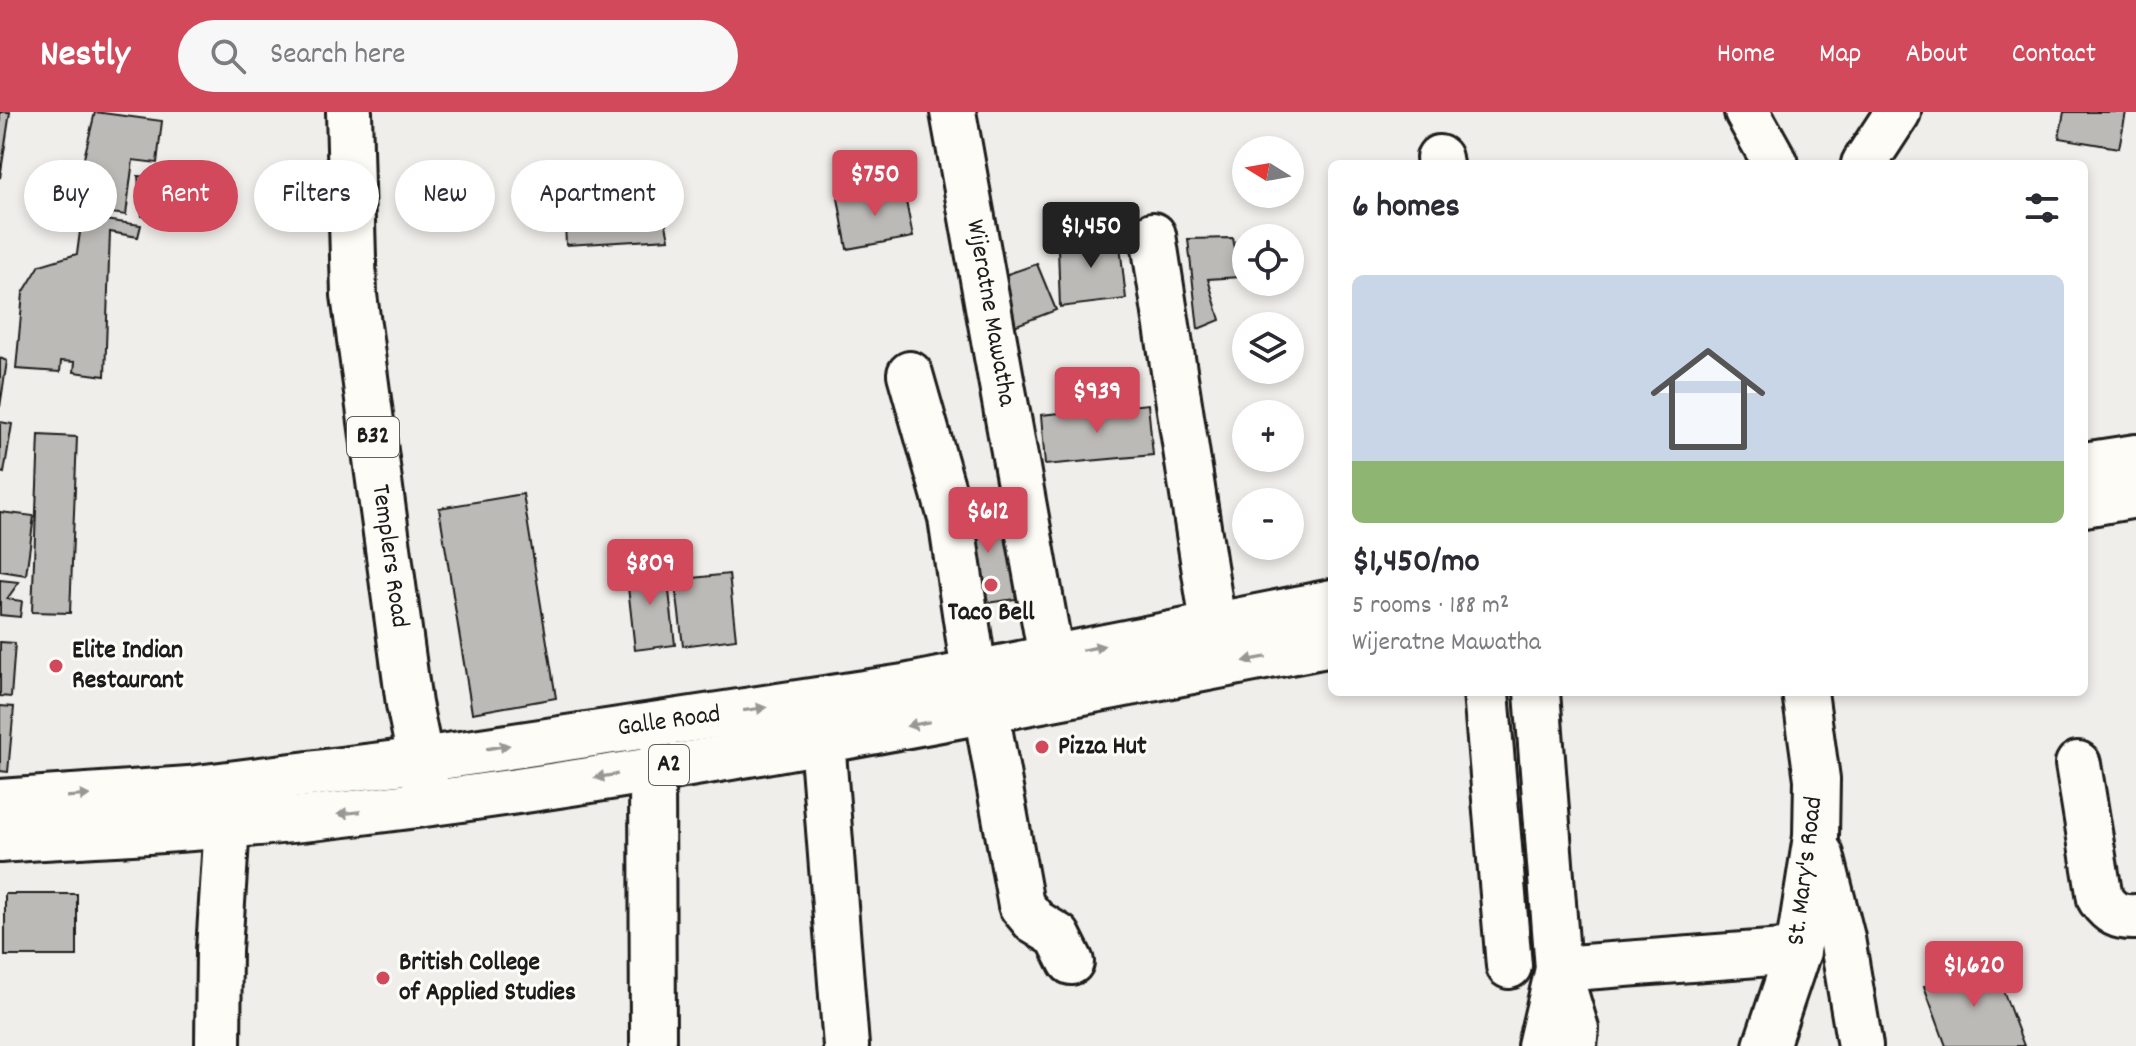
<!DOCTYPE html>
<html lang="en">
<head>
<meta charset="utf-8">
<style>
  body { margin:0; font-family:Dekko,sans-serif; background:#f7f7f7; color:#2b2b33; height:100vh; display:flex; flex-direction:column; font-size:30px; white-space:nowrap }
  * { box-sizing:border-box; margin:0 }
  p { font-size:26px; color:#7c7c81 }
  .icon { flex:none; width:44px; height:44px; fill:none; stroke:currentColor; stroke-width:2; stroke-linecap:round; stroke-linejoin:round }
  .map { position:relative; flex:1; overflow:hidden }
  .panel { position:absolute; left:1328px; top:48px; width:760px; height:536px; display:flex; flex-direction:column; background:#fff; border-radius:12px; box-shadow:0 4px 12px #0003 }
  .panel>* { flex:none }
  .banner { position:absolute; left:24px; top:48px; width:760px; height:72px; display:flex; gap:16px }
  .needle { width:52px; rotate:281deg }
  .tools { position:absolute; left:1232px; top:24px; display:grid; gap:16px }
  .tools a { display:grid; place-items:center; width:72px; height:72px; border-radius:50%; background:#fff; box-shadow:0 4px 12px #0003; font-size:40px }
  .price { position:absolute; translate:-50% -68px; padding:0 18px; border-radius:8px; background:#d1495b; color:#fff; font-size:26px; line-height:52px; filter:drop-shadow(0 2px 4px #0008) }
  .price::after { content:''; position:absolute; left:50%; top:48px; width:24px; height:18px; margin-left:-12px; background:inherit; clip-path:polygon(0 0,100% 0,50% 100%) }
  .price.active { background:#222; color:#fff }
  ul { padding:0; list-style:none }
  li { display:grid; align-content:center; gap:16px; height:424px; padding:0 24px }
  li+li { border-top:2px solid #e1e1e2 }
  li span { display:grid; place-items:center; height:248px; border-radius:12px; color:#555 }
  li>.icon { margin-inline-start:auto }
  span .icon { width:144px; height:144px; fill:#fffc; stroke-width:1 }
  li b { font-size:34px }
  h2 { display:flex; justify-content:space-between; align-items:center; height:96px; padding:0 24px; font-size:34px }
  .pill { padding:0 28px; border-radius:36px; background:#fff; box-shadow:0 4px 12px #0003; font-size:28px; line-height:72px }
  .pill.active { background:#d1495b; color:#fff }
  header { display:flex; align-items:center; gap:48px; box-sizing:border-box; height:112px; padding:0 40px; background:#d1495b; color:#fff }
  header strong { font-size:38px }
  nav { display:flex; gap:44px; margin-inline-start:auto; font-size:28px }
  .search { width:560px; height:72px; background:#f7f7f7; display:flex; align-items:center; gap:20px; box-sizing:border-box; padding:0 28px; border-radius:44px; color:#7c7c81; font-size:30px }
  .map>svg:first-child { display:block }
</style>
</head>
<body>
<header>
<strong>Nestly</strong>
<div class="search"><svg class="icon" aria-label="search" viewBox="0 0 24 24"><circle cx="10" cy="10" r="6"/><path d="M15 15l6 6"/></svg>Search here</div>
<nav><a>Home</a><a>Map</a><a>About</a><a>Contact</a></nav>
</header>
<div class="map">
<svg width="2136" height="934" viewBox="0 0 2136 934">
  <rect width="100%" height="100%" fill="#f0eeea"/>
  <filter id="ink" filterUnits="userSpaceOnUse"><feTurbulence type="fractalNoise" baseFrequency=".0125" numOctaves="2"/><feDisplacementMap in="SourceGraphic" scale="16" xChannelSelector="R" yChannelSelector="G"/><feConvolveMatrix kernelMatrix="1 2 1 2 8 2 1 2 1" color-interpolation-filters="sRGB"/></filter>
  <g filter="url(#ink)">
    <g fill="#bbbab6" stroke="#1c1c1c" stroke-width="2">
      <path d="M0,0H10L0,66Z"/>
      <path d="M95,0L162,9L157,51L133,48L126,103L72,96Z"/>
      <path d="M2064,0H2126L2119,36L2059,26Z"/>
      <path d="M138,64L183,69L178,109L142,104Z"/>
      <path d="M657,70L669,127L566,133L564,88Z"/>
      <path d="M903,74L913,125L847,137L838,86Z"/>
      <path d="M82,105L141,113L138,125L110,120L105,264L74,260L75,250L61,249L60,260L16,257L23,181L40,153L77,142Z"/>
      <path d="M1104,115L1119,124L1126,187L1060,195L1058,136Z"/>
      <path d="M1233,126L1240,165L1208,167L1220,208L1198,217L1188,127Z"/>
      <path d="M1037,152L1056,198L1009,216L996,166Z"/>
      <path d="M0,246L7,249L0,295Z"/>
      <path d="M1148,292L1153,343L1045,353L1041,303Z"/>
      <path d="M0,310L12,312L4,361L0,360Z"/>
      <path d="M39,323L77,325L70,501L32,500Z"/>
      <path d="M523,382L556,586L472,601L439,396Z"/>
      <path d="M1006,393L1016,487L971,493L960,399Z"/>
      <path d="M0,400L34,404L26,463L0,459Z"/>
      <path d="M666,452L675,533L635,538L626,457Z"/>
      <path d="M729,462L736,527L683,534L675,468Z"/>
      <path d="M0,468L19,470L7,487L22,489L20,505L0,503Z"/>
      <path d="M0,530L15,531L11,585L0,584Z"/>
      <path d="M0,594L14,595L8,660L0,659Z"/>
      <rect x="5" y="782" width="72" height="62"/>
      <path d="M1992,849L2024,934H1946L1924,874Z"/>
    </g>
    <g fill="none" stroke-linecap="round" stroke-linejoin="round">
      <defs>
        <g id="minor">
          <path d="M953,0L1051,545"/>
          <path d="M1747,0L1776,52"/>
          <path d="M1439,46L1440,52"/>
          <path d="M1864,52L1898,0"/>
          <path d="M1153,123L1213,512"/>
          <path d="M910,262L951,406L974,561"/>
          <path d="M1486,580L1509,854"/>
          <path d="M1537,580L1558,857L1576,917L1574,934"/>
          <path d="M986,599L1021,793L1035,810L1058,824L1071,850"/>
          <path d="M822,628L846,934"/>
          <path d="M2078,652L2100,787C2110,801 2118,806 2136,805"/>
          <path d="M652,656L653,934"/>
          <path d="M1821,743L1842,826L1860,934"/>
          <path d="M218,934L219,838L227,712"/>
          <path d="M1540,934L1558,857L1798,839"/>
          <path d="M1766,934L1798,839L1816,725L1817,667L1805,580"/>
        </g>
        <path id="major" d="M349,0L354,183L409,592L428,684"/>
        <g id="highway">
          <path d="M2084,353L2136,345"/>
          <path d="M2084,392L2136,383"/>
          <path d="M0,690L189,677L421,648L904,575L1332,490"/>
          <path d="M0,728C103,721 208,717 311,706C654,667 993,597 1332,532"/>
        </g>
      </defs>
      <use href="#minor" stroke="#1c1c1c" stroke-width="50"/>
      <use href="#major" stroke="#1c1c1c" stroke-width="50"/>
      <use href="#highway" stroke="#1c1c1c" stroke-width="50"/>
      <use href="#minor" stroke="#fdfcf7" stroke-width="44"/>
      <use href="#major" stroke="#fdfcf7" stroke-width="44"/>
      <use href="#highway" stroke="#fdfcf7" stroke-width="44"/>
    </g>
    <defs><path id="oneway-solid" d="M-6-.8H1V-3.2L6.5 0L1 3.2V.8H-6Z" transform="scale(2)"/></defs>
    <g fill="#989794">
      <use href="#oneway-solid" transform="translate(1093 536) rotate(-12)"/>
      <use href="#oneway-solid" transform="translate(1255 547) rotate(169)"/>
      <use href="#oneway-solid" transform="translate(755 597) rotate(-8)"/>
      <use href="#oneway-solid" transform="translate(918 612) rotate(169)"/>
      <use href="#oneway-solid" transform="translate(498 635) rotate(-9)"/>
      <use href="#oneway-solid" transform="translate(606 664) rotate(171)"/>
      <use href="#oneway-solid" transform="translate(78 684) rotate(-4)"/>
      <use href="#oneway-solid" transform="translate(349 701) rotate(173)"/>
    </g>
  </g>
  <g fill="#d1495b" stroke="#fdfcf7" stroke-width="3">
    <circle cx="991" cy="473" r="8"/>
    <circle cx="56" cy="554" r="8"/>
    <circle cx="1042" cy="635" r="8"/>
    <circle cx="383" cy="866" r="8"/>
  </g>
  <g text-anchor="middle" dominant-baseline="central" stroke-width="6" stroke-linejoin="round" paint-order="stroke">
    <g fill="#fdfcf7" stroke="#605f5e" stroke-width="2">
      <rect x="347" y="305" width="52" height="40" rx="6"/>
      <rect x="649" y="633" width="40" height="40" rx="6"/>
    </g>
    <g font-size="24" font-weight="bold" fill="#1c1c1c">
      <text x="373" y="325">B32</text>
      <text x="669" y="653">A2</text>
    </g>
    <g font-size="26" fill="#1c1c1c" stroke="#fdfcf7">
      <text transform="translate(990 201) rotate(80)">Wijeratne Mawatha</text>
      <text transform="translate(389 444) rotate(82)">Templers Road</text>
      <text transform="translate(669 610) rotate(-8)">Galle Road</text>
      <text transform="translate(1806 759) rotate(-83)">St. Mary's Road</text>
    </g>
    <g font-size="26" font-weight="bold" fill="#1c1c1c" stroke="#fdfcf7" text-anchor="start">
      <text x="991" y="501" text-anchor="middle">Taco Bell</text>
      <text x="72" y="539">Elite Indian<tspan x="72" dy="30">Restaurant</tspan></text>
      <text x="1058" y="635">Pizza Hut</text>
      <text x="399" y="851">British College<tspan x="399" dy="30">of Applied Studies</tspan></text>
    </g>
  </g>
</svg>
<div class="tools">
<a><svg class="needle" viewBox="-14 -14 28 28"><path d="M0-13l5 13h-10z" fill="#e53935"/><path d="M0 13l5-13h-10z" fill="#7c7c81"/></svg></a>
<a><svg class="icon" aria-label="locate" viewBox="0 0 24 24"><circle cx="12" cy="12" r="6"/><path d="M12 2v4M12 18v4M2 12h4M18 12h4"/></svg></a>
<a><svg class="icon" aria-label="layers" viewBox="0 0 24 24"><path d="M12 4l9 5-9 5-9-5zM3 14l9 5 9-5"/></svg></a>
<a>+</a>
<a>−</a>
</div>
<b class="price" style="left:875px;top:106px">$750</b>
<b class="price active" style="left:1091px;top:158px">$1,450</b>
<b class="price" style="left:1097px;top:323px">$939</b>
<b class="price" style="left:988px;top:443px">$612</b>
<b class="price" style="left:650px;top:495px">$809</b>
<b class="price" style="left:1974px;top:897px">$1,620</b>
<div class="banner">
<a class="pill">Buy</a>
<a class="pill active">Rent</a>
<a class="pill">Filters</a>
<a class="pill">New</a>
<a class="pill">Apartment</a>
</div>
<section class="panel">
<h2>6 homes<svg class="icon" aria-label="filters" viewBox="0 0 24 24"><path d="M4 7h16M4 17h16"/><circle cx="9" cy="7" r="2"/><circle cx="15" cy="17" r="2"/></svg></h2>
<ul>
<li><span style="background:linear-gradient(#c9d6e8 75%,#8fb573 0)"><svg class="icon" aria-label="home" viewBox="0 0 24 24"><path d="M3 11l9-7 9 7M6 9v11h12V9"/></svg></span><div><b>$1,450/mo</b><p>5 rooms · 188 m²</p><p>Wijeratne Mawatha</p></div></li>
</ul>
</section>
</div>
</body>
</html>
